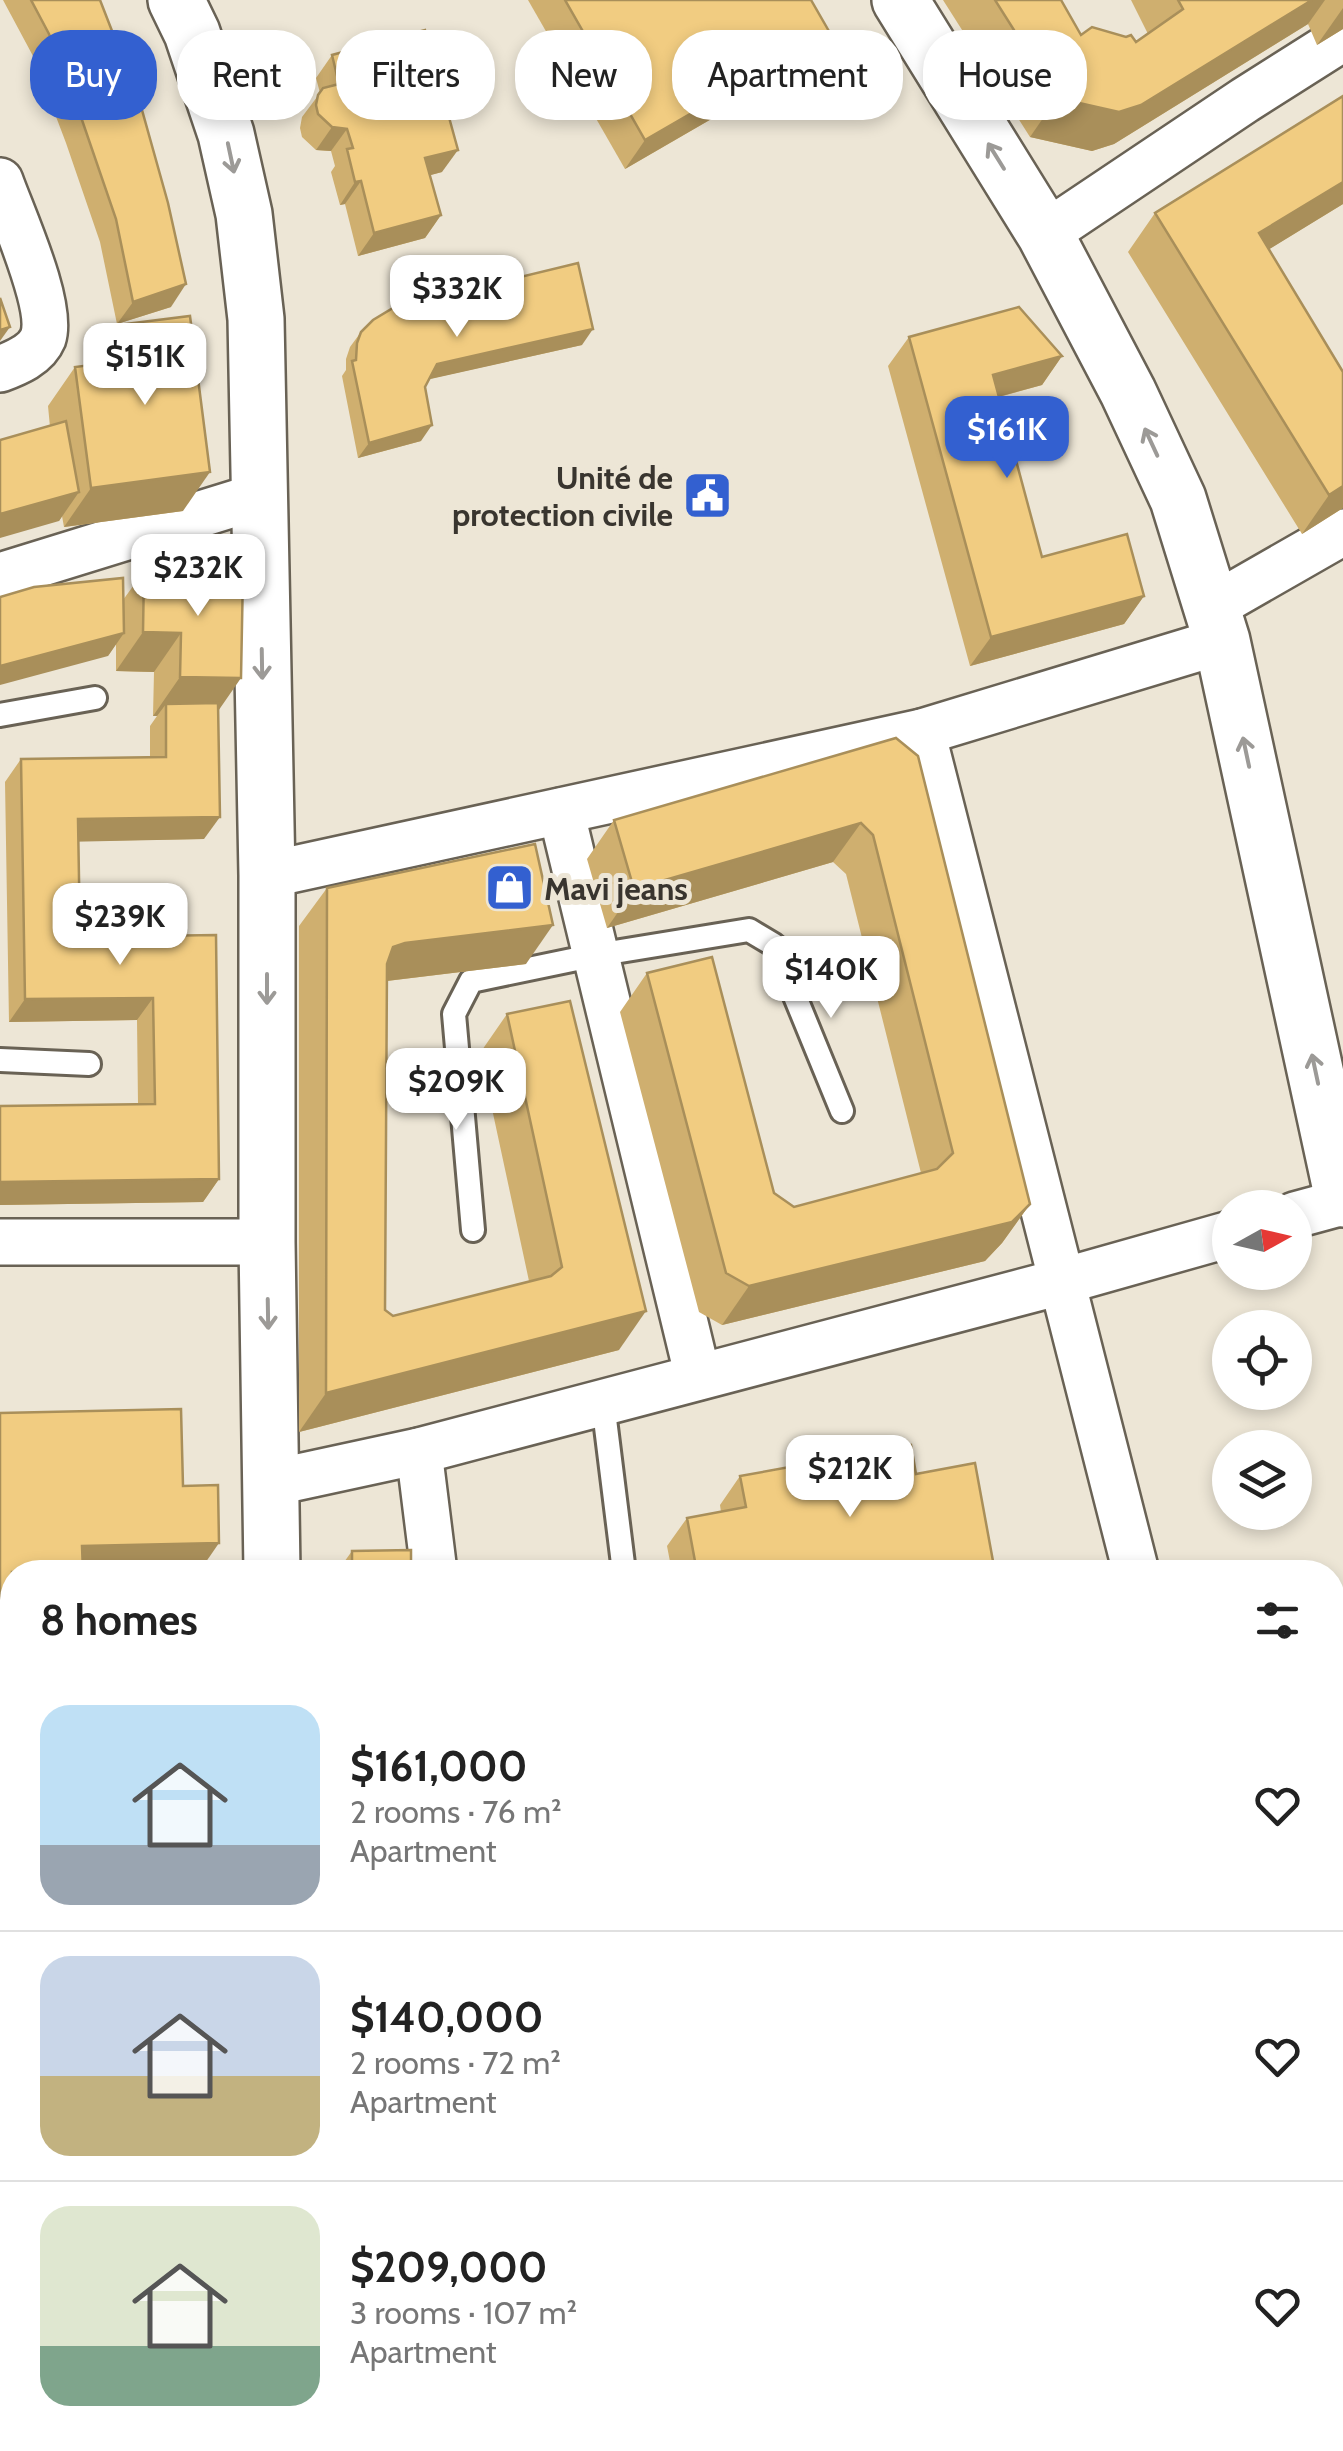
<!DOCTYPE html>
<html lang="en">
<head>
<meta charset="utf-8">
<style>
  body { margin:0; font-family:Cabin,sans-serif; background:#f2f2f2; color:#222; height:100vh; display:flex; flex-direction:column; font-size:38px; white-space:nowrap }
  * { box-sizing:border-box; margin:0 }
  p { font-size:32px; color:#767676 }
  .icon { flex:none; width:55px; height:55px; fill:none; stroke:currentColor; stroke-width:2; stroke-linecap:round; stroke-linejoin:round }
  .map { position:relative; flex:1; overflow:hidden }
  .details { position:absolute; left:0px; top:1560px; width:1345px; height:892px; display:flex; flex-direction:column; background:#fff; border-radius:40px 40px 0 0; box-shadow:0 5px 15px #0003 }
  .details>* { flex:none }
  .guide { position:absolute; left:30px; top:30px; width:1285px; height:90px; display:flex; gap:20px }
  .needle { width:65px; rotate:82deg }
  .tools { position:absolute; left:1212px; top:1190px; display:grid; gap:20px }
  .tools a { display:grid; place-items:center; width:100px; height:100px; border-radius:50%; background:#fff; box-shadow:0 5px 15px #0003; font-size:50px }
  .price { position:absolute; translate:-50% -85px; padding:0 22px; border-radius:20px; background:#fff; color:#222; font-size:32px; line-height:65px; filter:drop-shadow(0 2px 5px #0008) }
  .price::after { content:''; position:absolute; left:50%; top:60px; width:30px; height:22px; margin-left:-15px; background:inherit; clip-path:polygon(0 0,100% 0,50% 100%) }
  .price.selected { background:#3360d0; color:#fff }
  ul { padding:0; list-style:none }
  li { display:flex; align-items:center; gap:30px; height:250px; padding:0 40px }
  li+li { border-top:2px solid #e0e0e0 }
  li span { display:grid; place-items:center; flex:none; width:280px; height:200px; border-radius:30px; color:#555 }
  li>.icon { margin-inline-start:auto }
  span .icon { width:120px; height:120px; fill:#fffc; stroke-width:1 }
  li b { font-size:42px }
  h2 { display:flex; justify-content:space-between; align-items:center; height:120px; padding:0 40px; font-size:42px }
  .pill { padding:0 35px; border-radius:40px; background:#fff; box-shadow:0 5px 15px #0003; font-size:35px; line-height:90px }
  .pill.selected { background:#3360d0; color:#fff }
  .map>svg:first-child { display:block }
</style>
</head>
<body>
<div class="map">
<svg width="1343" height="2451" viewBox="0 0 1343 2451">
  <rect width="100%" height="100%" fill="#ede6d6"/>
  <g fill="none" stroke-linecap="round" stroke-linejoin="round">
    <defs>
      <g id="lane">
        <path d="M0,715L95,698"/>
        <path d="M0,1060L89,1064"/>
        <path d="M473,1230L454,1014L471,981L596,955L749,930L774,945L842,1111"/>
        <path d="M603,1403L624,1572"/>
        <path d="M1332,1621L1337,1620"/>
        <path d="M0,1872H12"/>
      </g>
      <g id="street">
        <path d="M0,181C12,215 54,306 43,338C36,355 16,363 0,369"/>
        <path d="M1045,234L1245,100L1343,38"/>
        <path d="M0,576L259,496"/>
        <path d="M1212,607L1343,532"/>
        <path d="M922,732L1136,1572"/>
        <path d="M561,811L698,1377"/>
        <path d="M267,875L922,732L1222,641"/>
        <path d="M1295,1215L1343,1202"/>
        <path d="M0,1242H267"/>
        <path d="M419,1451L434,1572"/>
        <path d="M271,1483L419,1451L1060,1282L1230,1234"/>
        <path d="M0,1695H12"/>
        <path d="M1332,2240L1343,2264"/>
        <path d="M855,2440L857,2451"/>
      </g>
      <g id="secondary">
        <path d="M176,0L192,33L226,134L244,214L256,319L267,875V1242L272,1572"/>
        <path d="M900,0L1045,234L1128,392L1178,499L1222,641L1343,1199"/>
        <path d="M1332,2107L1343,2102"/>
        <path d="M0,2279H12"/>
        <path d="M296,2440L297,2451"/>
      </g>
    </defs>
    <use href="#lane" stroke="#696255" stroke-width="28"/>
    <use href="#street" stroke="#696255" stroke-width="50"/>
    <use href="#secondary" stroke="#696255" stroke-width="60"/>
    <use href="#lane" stroke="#fff" stroke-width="22"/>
    <use href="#street" stroke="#fff" stroke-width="45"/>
    <use href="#secondary" stroke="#fff" stroke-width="55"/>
  </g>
  <g fill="#cfaf6f">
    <path d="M3,0H100L171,307L117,324L100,242L66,143L33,56Z"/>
    <path d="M528,0H811L830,33L810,62L625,169Z"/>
    <path d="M943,0H1061L1081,35L1136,42L1148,34L1131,0H1343V29L1317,45L1308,24L1114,144L1092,151L1030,137Z"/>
    <path d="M332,55L442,172L430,175L441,215L425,238L358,256L345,204L340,205L331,172L335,166L331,151L316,150L302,137L300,128L302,117L320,93L316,78Z"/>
    <path d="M1343,96V204L1269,249L1343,508L1302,534L1128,252L1155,213Z"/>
    <path d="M125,324L183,511L64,527L62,516L59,521L48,406L75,367L98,364Z"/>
    <path d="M361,332L582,345L429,379L425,387L421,441L358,458L342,376L346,370V359L350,347Z"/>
    <path d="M909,337L1062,356L1042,385L999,397L1042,557L1144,596L1124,624L970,666L888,366Z"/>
    <path d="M144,571L243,573L218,712L204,839L78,841L80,937L216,935L219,1179L203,1202L0,1205V1106L138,1104L137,1020L9,1022L5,782L21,759L150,757V726L157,716H153L154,672L116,671V644L108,656L123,600Z"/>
    <path d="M896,738L1030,1204L1002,1243L985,1261L722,1325L699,1312L620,1012L647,973L774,1193L794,1207L921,1173L846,874L833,862L607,928L587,859L614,820Z"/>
    <path d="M327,888L526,964L387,981L385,1310L393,1316L529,1281L480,1053L507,1014L619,1350L299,1432V926Z"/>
    <path d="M916,1474L995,1572H672L667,1546L687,1518L721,1512L720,1505L740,1476Z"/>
    <path d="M352,1551L411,1572H337Z"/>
    <rect x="164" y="2440" width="81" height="11"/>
    <path d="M574,2440H845L839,2451H566Z"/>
    <path d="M1289,2440H1332L1343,2451H1293Z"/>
  </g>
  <g fill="#a98f5a">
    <path d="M1312,0H1325L1308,24L1114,144L1092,151L1030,137L1057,98Z"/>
    <path d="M1343,8V29L1317,45Z"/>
    <path d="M830,33L810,62L625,169L645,140Z"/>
    <path d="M332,127L347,129L331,151L316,150Z"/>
    <path d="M458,150L442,172L409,181L425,158Z"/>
    <path d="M361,181L345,204L340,205L355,182Z"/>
    <path d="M1343,182V204L1232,272L1259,233Z"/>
    <path d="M441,215L425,238L358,256L374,233Z"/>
    <path d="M186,284L171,307L117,324L133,302Z"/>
    <path d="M10,327L0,341V330Z"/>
    <path d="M593,329L582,345L426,380L437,364Z"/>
    <path d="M1062,356L1042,385L972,404L993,375Z"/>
    <path d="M432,425L421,441L358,458L369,443Z"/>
    <path d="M210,472L183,511L64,527L91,488Z"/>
    <path d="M1343,486V508L1302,534L1329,495Z"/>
    <path d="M79,492L59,521L0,538V514Z"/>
    <path d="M1144,596L1124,624L970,666L991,637Z"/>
    <path d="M143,632L181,633L154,672L116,671Z"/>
    <path d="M124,633L108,656L0,685V666Z"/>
    <path d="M180,677L241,678L214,717L166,704L157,716H153Z"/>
    <path d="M220,817L204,839L62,842L78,819Z"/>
    <path d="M861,823L833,862L607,928L634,889Z"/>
    <path d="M553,925L526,964L378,982L393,947L405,943Z"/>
    <path d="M153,998L137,1020L9,1022L25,999Z"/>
    <path d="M219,1179L203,1202L0,1205V1182Z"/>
    <path d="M1030,1204L1002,1243L985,1261L722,1325L749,1286Z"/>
    <path d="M646,1311L619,1350L299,1432L326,1393Z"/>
    <path d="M219,1543L199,1572H64L82,1546Z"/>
    <path d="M7,1584H12V1612L0,1613V1592Z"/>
    <rect x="0" y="1782" width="12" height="38"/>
    <path d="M12,2096V2135H0V2097Z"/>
    <rect x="0" y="2387" width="12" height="47"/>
  </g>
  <g fill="#f1cc81" stroke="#a98f5a" stroke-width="2.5">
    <path d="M31,0H100L140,103L168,203L186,284L133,302L116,219L82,120L49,34Z"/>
    <path d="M565,0H811L830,33L645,140Z"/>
    <path d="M995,0H1061L1081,35L1092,27L1126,37L1131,35L1136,42L1183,9L1178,0H1312L1141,105L1119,112L1057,98Z"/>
    <path d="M425,30L458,150L425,158L441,215L374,233L361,181L355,182L347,149L353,148L347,129L332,127L318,114L316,105L318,95L323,88L339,84L332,55Z"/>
    <path d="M1343,96V182L1259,233L1343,372V486L1329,495L1155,213Z"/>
    <path d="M578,263L593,329L437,364L425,387L432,425L369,443L352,361L356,360L357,343L361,332L373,320L393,308Z"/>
    <path d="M0,298L10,327L0,330Z"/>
    <path d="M1019,307L1062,356L993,375L1042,557L1127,534L1144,596L991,637L909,337Z"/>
    <path d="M190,316L210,472L91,488L75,367L130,360L125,324Z"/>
    <path d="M66,421L79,492L0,514V440Z"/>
    <path d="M144,571L243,573L241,678L180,677L181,633L143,632Z"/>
    <path d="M123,578L124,633L0,666V597L34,587Z"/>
    <path d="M218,703L220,817L78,819L80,937L216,935L219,1179L0,1182V1106L155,1104L153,998L25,999L21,759L166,757V704Z"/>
    <path d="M896,738L918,756L1030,1204L1012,1222L749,1286L726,1273L647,973L712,957L774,1193L794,1207L937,1169L953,1153L873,835L861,823L634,889L614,820Z"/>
    <path d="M535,844L553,925L405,943L393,947L387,964L385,1310L393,1316L551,1276L562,1267L507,1014L570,1001L646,1311L326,1393L327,888Z"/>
    <path d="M181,1409L183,1486L218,1485L219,1543L82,1546L83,1572H12V1584H7V1592H0V1413Z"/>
    <path d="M911,1445L916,1474L975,1463L995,1572H697L687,1518L746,1507L740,1476Z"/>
    <path d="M411,1550V1572H352V1551Z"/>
    <rect x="0" y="1723" width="12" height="59"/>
    <path d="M0,2034H12V2096L0,2097Z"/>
    <path d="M1332,2285L1343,2314V2451H1323L1319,2440H1332Z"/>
    <path d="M12,2314V2387H0V2315Z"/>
    <rect x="181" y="2440" width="64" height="11"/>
    <path d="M633,2440H845L842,2448L837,2443L830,2451H648Z"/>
  </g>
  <defs><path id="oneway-shaft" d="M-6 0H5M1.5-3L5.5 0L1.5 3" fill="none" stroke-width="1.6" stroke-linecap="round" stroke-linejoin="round" transform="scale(2.5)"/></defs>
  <g stroke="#9c9a97">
    <use href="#oneway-shaft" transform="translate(996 156) rotate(-122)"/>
    <use href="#oneway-shaft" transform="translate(231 158) rotate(78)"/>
    <use href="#oneway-shaft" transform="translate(1151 442) rotate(-115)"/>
    <use href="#oneway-shaft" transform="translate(262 664) rotate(89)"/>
    <use href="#oneway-shaft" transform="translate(1246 752) rotate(-102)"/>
    <use href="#oneway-shaft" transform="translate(267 989) rotate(90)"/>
    <use href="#oneway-shaft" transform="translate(1315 1069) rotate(-102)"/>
    <use href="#oneway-shaft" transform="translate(268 1314) rotate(89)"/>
  </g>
  <defs>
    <symbol id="civic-square" viewBox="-11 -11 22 22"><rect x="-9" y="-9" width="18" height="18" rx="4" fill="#3360d0" stroke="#ede6d6"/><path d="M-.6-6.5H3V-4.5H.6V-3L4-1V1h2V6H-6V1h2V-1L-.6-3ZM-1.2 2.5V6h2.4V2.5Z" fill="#fff"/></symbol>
    <symbol id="shop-square" viewBox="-11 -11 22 22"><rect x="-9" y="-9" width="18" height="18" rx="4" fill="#3360d0" stroke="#ede6d6"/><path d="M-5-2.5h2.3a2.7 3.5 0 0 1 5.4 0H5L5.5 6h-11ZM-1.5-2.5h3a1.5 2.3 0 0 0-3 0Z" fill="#fff"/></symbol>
  </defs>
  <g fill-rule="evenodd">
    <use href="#civic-square" x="680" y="468" width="55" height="55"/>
    <use href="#shop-square" x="482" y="860" width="55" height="55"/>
  </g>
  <g text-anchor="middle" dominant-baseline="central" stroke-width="10" stroke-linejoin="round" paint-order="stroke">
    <g font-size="32" font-weight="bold" fill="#39352f" stroke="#ede6d6" text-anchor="end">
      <text x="673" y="477">Unité de<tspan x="673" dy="37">protection civile</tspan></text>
      <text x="544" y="888" text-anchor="start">Mavi jeans</text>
    </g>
  </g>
</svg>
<div class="tools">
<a><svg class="needle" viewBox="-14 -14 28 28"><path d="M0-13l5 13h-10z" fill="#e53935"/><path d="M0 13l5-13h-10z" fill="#767676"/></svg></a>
<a><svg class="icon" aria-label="locate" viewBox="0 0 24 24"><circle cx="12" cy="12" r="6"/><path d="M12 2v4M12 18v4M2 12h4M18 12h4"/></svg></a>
<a><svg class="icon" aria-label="layers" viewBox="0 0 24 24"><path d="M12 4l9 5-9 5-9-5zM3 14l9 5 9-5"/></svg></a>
</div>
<b class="price" style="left:457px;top:340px">$332K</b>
<b class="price" style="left:145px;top:408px">$151K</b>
<b class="price selected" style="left:1007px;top:481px">$161K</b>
<b class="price" style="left:198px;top:619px">$232K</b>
<b class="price" style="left:120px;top:968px">$239K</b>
<b class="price" style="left:831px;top:1021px">$140K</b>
<b class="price" style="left:456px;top:1133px">$209K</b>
<b class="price" style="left:850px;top:1520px">$212K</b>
<div class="guide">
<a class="pill selected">Buy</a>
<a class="pill">Rent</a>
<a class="pill">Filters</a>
<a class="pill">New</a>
<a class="pill">Apartment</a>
<a class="pill">House</a>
</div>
<section class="details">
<h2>8 homes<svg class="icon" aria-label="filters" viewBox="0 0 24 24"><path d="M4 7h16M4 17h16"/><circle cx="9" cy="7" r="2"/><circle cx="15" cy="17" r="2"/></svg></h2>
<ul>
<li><span style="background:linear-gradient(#bfe0f5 70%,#9aa5b1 0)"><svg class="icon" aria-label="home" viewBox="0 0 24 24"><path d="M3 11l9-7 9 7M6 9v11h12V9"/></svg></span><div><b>$161,000</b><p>2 rooms · 76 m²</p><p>Apartment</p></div><svg class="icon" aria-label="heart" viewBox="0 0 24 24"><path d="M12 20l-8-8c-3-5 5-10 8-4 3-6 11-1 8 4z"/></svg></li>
<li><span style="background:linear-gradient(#c9d6e8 60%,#c2b280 0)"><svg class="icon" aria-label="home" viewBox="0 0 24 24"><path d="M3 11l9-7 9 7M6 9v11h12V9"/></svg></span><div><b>$140,000</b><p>2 rooms · 72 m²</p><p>Apartment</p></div><svg class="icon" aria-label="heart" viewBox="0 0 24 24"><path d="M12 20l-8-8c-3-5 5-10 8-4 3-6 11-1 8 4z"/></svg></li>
<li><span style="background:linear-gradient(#dfe7d0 70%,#7fa58c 0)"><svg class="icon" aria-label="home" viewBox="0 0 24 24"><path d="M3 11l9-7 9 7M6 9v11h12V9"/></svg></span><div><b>$209,000</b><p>3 rooms · 107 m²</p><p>Apartment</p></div><svg class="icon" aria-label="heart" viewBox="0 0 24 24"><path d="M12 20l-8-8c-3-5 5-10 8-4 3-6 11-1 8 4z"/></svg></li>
</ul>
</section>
</div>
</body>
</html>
